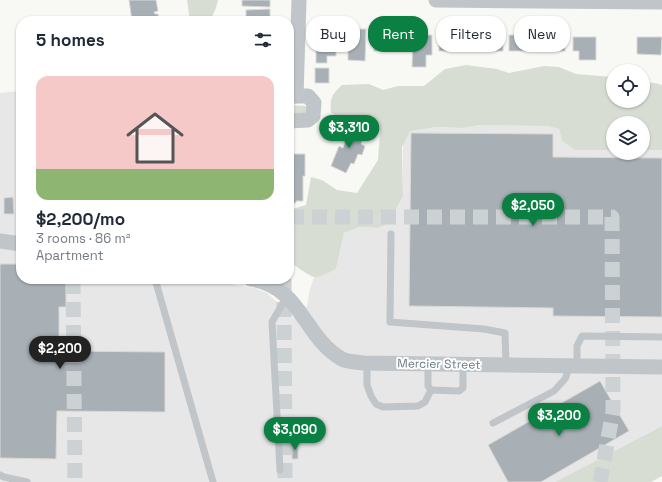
<!DOCTYPE html>
<html lang="en">
<head>
<meta charset="utf-8">
<style>
  body { margin:0; font-family:"Space Grotesk",sans-serif; background:#f6f6f7; color:#1f2937; height:100vh; display:flex; flex-direction:column; font-size:15px; white-space:nowrap }
  * { box-sizing:border-box; margin:0 }
  p { font-size:13px; color:#747a83 }
  .icon { flex:none; width:22px; height:22px; fill:none; stroke:currentColor; stroke-width:2; stroke-linecap:round; stroke-linejoin:round }
  .map { position:relative; flex:1; overflow:hidden }
  .panel { position:absolute; left:16px; top:16px; width:278px; height:268px; display:flex; flex-direction:column; background:#fff; border-radius:16px; box-shadow:0 1px 3px #0004 }
  .panel>* { flex:none }
  .banner { position:absolute; left:306px; top:16px; width:296px; height:36px; display:flex; gap:8px }
  .buttons { position:absolute; left:606px; top:64px; display:grid; gap:8px }
  .buttons a { display:grid; place-items:center; width:44px; height:44px; border-radius:50%; background:#fff; box-shadow:0 1px 3px #0004; font-size:20px }
  .price { position:absolute; translate:-50% -34px; padding:0 9px; border-radius:14px; background:#0b8043; color:#fff; font-size:13px; line-height:26px; filter:drop-shadow(0 1px 2px #0008) }
  .price::after { content:''; position:absolute; left:50%; top:24px; width:12px; height:9px; margin-left:-6px; background:inherit; clip-path:polygon(0 0,100% 0,50% 100%) }
  .price.selected { background:#222; color:#fff }
  ul { padding:0; list-style:none }
  li { display:grid; align-content:center; gap:8px; height:212px; padding:0 20px }
  li span { display:grid; place-items:center; height:124px; border-radius:12px; color:#555 }
  li>.icon { margin-inline-start:auto }
  span .icon { width:72px; height:72px; fill:#fffc; stroke-width:1 }
  li b { font-size:17px }
  h2 { display:flex; justify-content:space-between; align-items:center; height:48px; padding:0 20px; font-size:17px }
  .pill { padding:0 14px; border-radius:16px; background:#fff; box-shadow:0 1px 3px #0004; font-size:14px; line-height:36px }
  .pill.selected { background:#0b8043; color:#fff }
  .map>svg:first-child { display:block }
</style>
</head>
<body>
<div class="map">
<svg width="662" height="482" viewBox="0 0 662 482">
  <rect width="100%" height="100%" fill="#f8f8f5"/>
  <path fill="#e6e7e6" d="M21,91V279H196L254,288L267,293L295,319L307,306L310,289L314,277L322,276L336,269L344,233L360,227L378,228L388,224L403,196V126L463,128L480,125L547,126L559,129L562,141L575,150H613V153H643V150H662V426L555,482H0V93Z"/>
  <g fill="#d8ddd4">
    <path d="M187,0H218L216,8L210,21H190Z"/>
    <path d="M466,65L497,69L509,73L544,66L559,67L576,74L613,77V101H643V82L655,83L662,85V150H643V123H613V150H575L562,141L559,129L547,126L480,125L463,128L435,127L410,131L402,147L403,196L388,224L378,228L360,227L344,233L336,269C330,272 321,278 314,277C308,275 293,265 289,260V210L306,205L311,177L322,180L337,190L357,193L378,160L380,131L363,116L341,118L331,113C330,99 331,95 342,85L369,84L383,90L398,86H424L445,69Z"/>
    <path d="M289,105L306,106L308,109L305,114L289,113Z"/>
    <path d="M662,426V476L651,482H555Z"/>
  </g>
  <g fill="#a8b0b6" stroke="#d9d9d7">
    <path d="M129,0H156L158,11L154,12L155,14H158L159,21H132Z"/>
    <path d="M242,0H270V7L242,6Z"/>
    <path d="M270,9V21H242V20H246V10Z"/>
    <path d="M321,26H332V31H336V56H327V63H316V31H321Z"/>
    <path d="M390,28V51H374L373,29Z"/>
    <path d="M348,29H366L365,61L348,60Z"/>
    <path d="M439,33L468,34V51H439Z"/>
    <path d="M413,35H432V55H426V67H412Z"/>
    <rect x="475" y="35" width="28" height="16"/>
    <rect x="509" y="35" width="24" height="16"/>
    <rect x="541" y="35" width="24" height="16"/>
    <path d="M573,37H596V60H579V51H573Z"/>
    <path d="M637,37H662L661,55L637,54Z"/>
    <rect x="315" y="68" width="14" height="15"/>
    <path d="M347,124L363,130L361,135L364,136L361,144L365,146L362,155L358,154L354,164L351,163L346,173L331,166L339,146L343,148L346,140L341,139Z"/>
    <path d="M411,133L553,134V157L662,158V317L553,316V308L409,306Z"/>
    <path d="M289,154H305V176H303V201H296V203H289Z"/>
    <path d="M13,197L14,214H4V198Z"/>
    <path d="M0,264H21V279H66V307H59V351L165,352V412L57,411L56,459L0,458Z"/>
    <path d="M600,381L629,431L541,482H508L488,445Z"/>
    <rect x="292" y="443" width="6" height="16"/>
  </g>
  <g fill="none" stroke-linecap="round" stroke-linejoin="round">
    <g stroke="#ccd2d4" stroke-width="15" stroke-dasharray="15 8" stroke-linecap="butt">
      <path d="M289,217H612L613,411L600,482"/>
      <path d="M73,279L75,482"/>
      <path d="M284,279L285,482"/>
    </g>
    <g stroke="#c0c5c9" stroke-width="7">
      <path d="M391,234L390,322L484,329L505,333L506,365"/>
      <path d="M155,279L213,482"/>
      <path d="M367,363V385L371,396L376,404L383,407L418,406L425,402L431,390"/>
      <path d="M428,364V386L431,390L459,391L463,388V364"/>
      <path d="M577,366V346L582,336L662,337"/>
      <path d="M493,423L554,391L565,379L570,366"/>
      <path d="M280,470L272,322L287,296"/>
      <path d="M0,475L4,477L27,482"/>
    </g>
    <g stroke="#c0c5c9" stroke-width="15">
      <path d="M436,0L662,2"/>
      <path d="M289,96H308L314,103L313,116L308,120L289,121"/>
      <path d="M296,96L299,0"/>
      <path d="M0,241L21,244"/>
      <path d="M251,279C302,287 303,337 342,359C347,362 357,362 363,363L662,367"/>
    </g>
  </g>
  <g text-anchor="middle" dominant-baseline="central" stroke-width="4" stroke-linejoin="round" paint-order="stroke">
    <g font-size="12" fill="#667986" stroke="#fff">
      <text transform="translate(439 364) rotate(1)">Mercier Street</text>
    </g>
  </g>
</svg>
<div class="buttons">
<a><svg class="icon" aria-label="locate" viewBox="0 0 24 24"><circle cx="12" cy="12" r="6"/><path d="M12 2v4M12 18v4M2 12h4M18 12h4"/></svg></a>
<a><svg class="icon" aria-label="layers" viewBox="0 0 24 24"><path d="M12 4l9 5-9 5-9-5zM3 14l9 5 9-5"/></svg></a>
</div>
<b class="price" style="left:349px;top:149px">$3,310</b>
<b class="price" style="left:533px;top:227px">$2,050</b>
<b class="price selected" style="left:60px;top:370px">$2,200</b>
<b class="price" style="left:559px;top:437px">$3,200</b>
<b class="price" style="left:295px;top:451px">$3,090</b>
<div class="banner">
<a class="pill">Buy</a>
<a class="pill selected">Rent</a>
<a class="pill">Filters</a>
<a class="pill">New</a>
</div>
<section class="panel">
<h2>5 homes<svg class="icon" aria-label="filters" viewBox="0 0 24 24"><path d="M4 7h16M4 17h16"/><circle cx="9" cy="7" r="2"/><circle cx="15" cy="17" r="2"/></svg></h2>
<ul>
<li><span style="background:linear-gradient(#f6c9c9 75%,#8fb573 0)"><svg class="icon" aria-label="home" viewBox="0 0 24 24"><path d="M3 11l9-7 9 7M6 9v11h12V9"/></svg></span><div><b>$2,200/mo</b><p>3 rooms · 86 m²</p><p>Apartment</p></div></li>
</ul>
</section>
</div>
</body>
</html>
